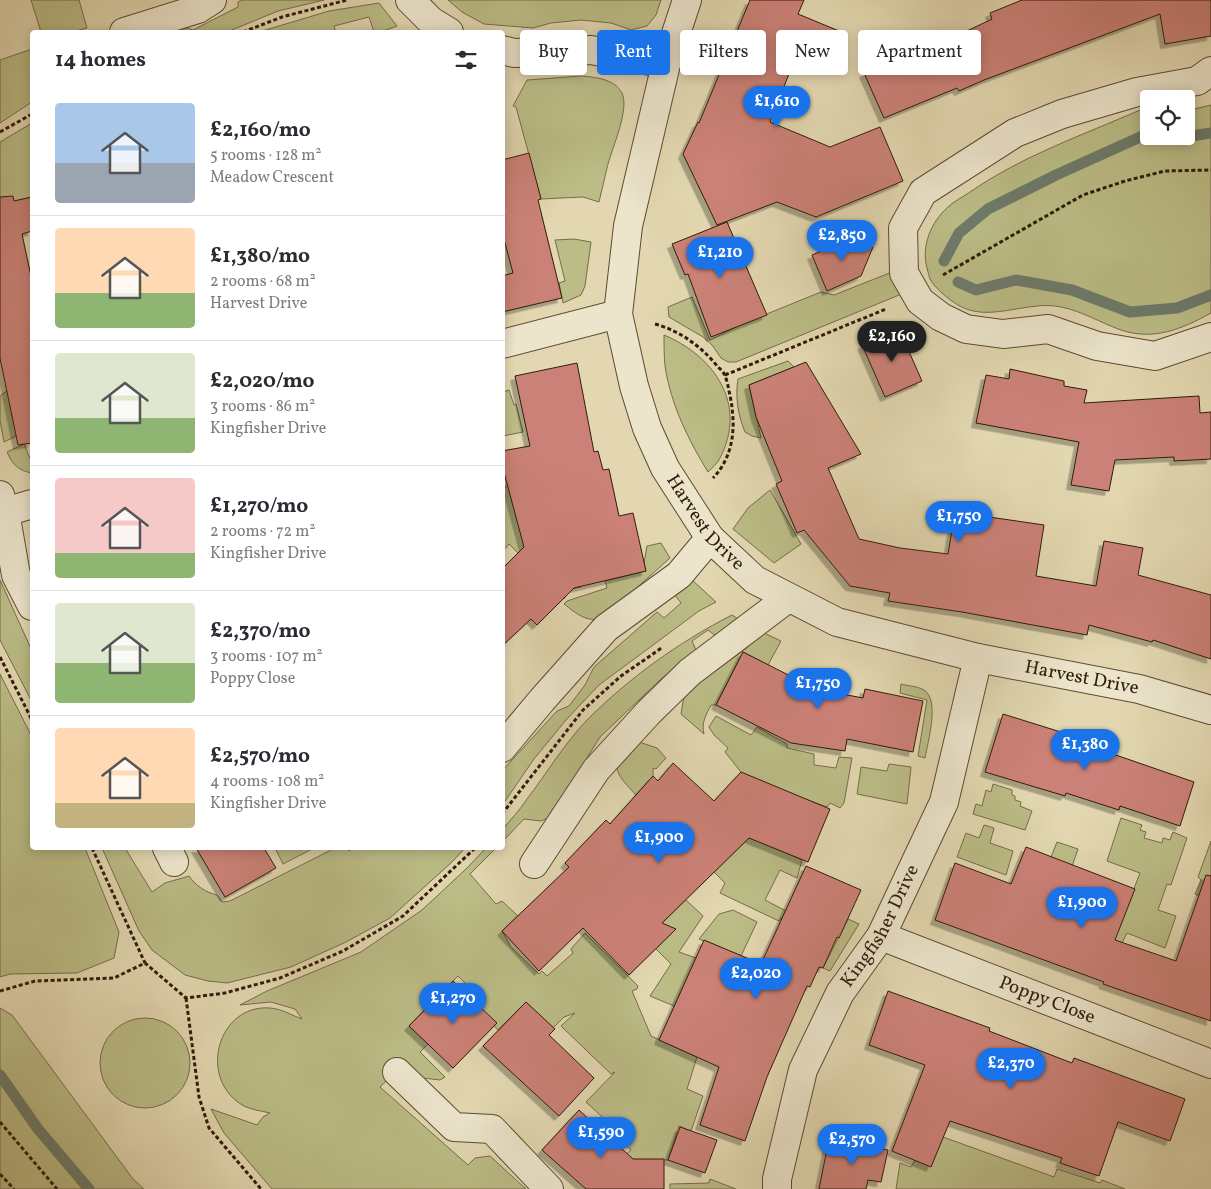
<!DOCTYPE html>
<html lang="en">
<head>
<meta charset="utf-8">
<style>
  body { margin:0; font-family:Vollkorn,serif; background:#f7f7f7; color:#2b2b33; height:100vh; display:flex; flex-direction:column; font-size:19px; white-space:nowrap }
  * { box-sizing:border-box; margin:0 }
  p { font-size:16px; color:#7c7c81 }
  .icon { flex:none; width:28px; height:28px; fill:none; stroke:currentColor; stroke-width:2; stroke-linecap:round; stroke-linejoin:round }
  .map { position:relative; flex:1; overflow:hidden }
  .drawer { position:absolute; left:30px; top:30px; width:475px; height:820px; display:flex; flex-direction:column; background:#fff; border-radius:5px; box-shadow:0 2px 12px #0003 }
  .drawer>* { flex:none }
  .top-card { position:absolute; left:520px; top:30px; width:475px; height:45px; display:flex; gap:10px }
  .fabs { position:absolute; left:1140px; top:90px; display:grid; gap:10px }
  .fabs a { display:grid; place-items:center; width:55px; height:55px; border-radius:5px; background:#fff; box-shadow:0 2px 12px #0003; font-size:25px }
  .price { position:absolute; translate:-50% -42px; padding:0 11px; border-radius:18px; background:#1a73e8; color:#fff; font-size:16px; line-height:32px; filter:drop-shadow(0 1px 2px #0008) }
  .price::after { content:''; position:absolute; left:50%; top:30px; width:15px; height:11px; margin-left:-8px; background:inherit; clip-path:polygon(0 0,100% 0,50% 100%) }
  .price.selected { background:#222; color:#fff }
  ul { padding:0; list-style:none }
  li { display:flex; align-items:center; gap:15px; height:125px; padding:0 25px }
  li+li { border-top:1px solid #e1e1e2 }
  li span { display:grid; place-items:center; flex:none; width:140px; height:100px; border-radius:5px; color:#555 }
  li>.icon { margin-inline-start:auto }
  span .icon { width:60px; height:60px; fill:#fffc; stroke-width:1 }
  li b { font-size:21px }
  h2 { display:flex; justify-content:space-between; align-items:center; height:60px; padding:0 25px; font-size:21px }
  .tag { padding:0 18px; border-radius:5px; background:#fff; box-shadow:0 2px 12px #0003; font-size:18px; line-height:45px }
  .tag.selected { background:#1a73e8; color:#fff }
  .map>svg:first-child { display:block }
</style>
</head>
<body>
<div class="map">
<svg width="1211" height="1189" viewBox="0 0 1211 1189">
  <defs>
    <filter id="shadow"><feDropShadow dx="-4.5" dy="4.5" stdDeviation="0" flood-color="#0004"/></filter>
  </defs>
  <rect width="100%" height="100%" fill="#e2d7b0"/>
  <filter id="stains"><feTurbulence type="fractalNoise" baseFrequency=".004" numOctaves="4"/><feColorMatrix values="0 0 0 0 .2 0 0 0 0 .09 0 0 0 0 .02 0 0 0 .5 -.17"/></filter>
  <radialGradient id="worn" r=".72"><stop offset=".6" stop-color="#630" stop-opacity="0"/><stop offset="1" stop-color="#630" stop-opacity=".3"/></radialGradient>
  <g fill="#bbbc86" stroke="#766c48">
    <path d="M31,0H79L87,28L72,32H41Z"/>
    <path d="M242,0H324L278,11L227,32H178L187,28L193,30L238,7V2Z"/>
    <path d="M448,0H661L656,15L647,26L631,30L611,23L581,20L551,23L533,28L484,24L462,12Z"/>
    <path d="M379,3L397,26L381,32H374L369,17L334,26L336,32H259L329,11Z"/>
    <path d="M32,49V102L0,123V60Z"/>
    <path d="M581,76C595,77 615,79 622,93C630,110 611,150 607,168C604,179 602,191 599,202L583,197L541,199L516,107L513,106L527,80Z"/>
    <path d="M1211,105V313C1182,329 1154,341 1121,330C1101,323 1082,311 1061,307C1030,300 993,321 964,308C955,305 934,288 930,279C929,276 928,272 927,268C921,246 931,222 948,207C954,201 963,197 970,192C1022,156 1083,135 1140,110L1149,111V136H1186V111Z"/>
    <path d="M32,123V197L0,204V142Z"/>
    <path d="M574,239L591,242L585,286L581,295L563,303L559,283L565,281L555,240Z"/>
    <path d="M892,272L904,293L736,362H728L721,358L712,345L703,337L669,317L668,307L692,297L710,340L742,324L821,292L834,295Z"/>
    <path d="M664,335C714,356 748,404 720,458C718,463 712,468 708,472C688,439 671,405 665,366C664,356 664,345 664,335Z"/>
    <path d="M788,361L794,367L749,385L761,438L752,436L745,432C738,415 735,397 738,379Z"/>
    <path d="M32,387V404L11,413L20,434L4,442L0,421V396L5,392Z"/>
    <path d="M509,390L514,405L516,404L523,432L503,436V392Z"/>
    <path d="M24,444L32,463V473C19,471 12,464 7,452Z"/>
    <path d="M510,481L559,531L581,587L570,589L564,599L509,544L503,551V491Z"/>
    <path d="M770,490L801,544L774,563L733,529L748,508Z"/>
    <path d="M661,543L670,558L603,618C587,623 577,614 564,604L567,601L607,588L605,581L646,571L644,563L647,546Z"/>
    <path d="M691,579L716,602L699,611L599,685L566,720L534,759L503,804V770L557,711L569,706L585,685L594,667L657,612L664,618L681,603L674,594Z"/>
    <path d="M0,580L32,651V702L0,640Z"/>
    <path d="M732,615L738,619L717,637L708,630L692,641L696,650L661,679L600,737L550,817L541,821L524,819L503,841V829C511,819 520,810 527,799C547,773 564,744 587,720C629,678 679,642 732,615Z"/>
    <path d="M762,632L781,641L768,665L743,652L716,705H711C706,715 701,723 704,734L681,714L684,696L691,689L748,647Z"/>
    <path d="M0,674L32,737V848H85L119,932L114,958L77,973L10,974L0,977Z"/>
    <path d="M901,684C908,686 917,686 924,690C940,700 928,741 925,758L918,756L927,700L900,693Z"/>
    <path d="M716,716L751,735L757,727L787,744V748L814,754V765L836,768L839,757L852,758L844,803L840,808L830,803L827,807L788,793L767,796L741,772L725,752L728,748L714,735L709,727Z"/>
    <path d="M636,741L657,748L666,758L656,769L653,768V776L636,795C611,768 611,768 636,741Z"/>
    <path d="M889,764L911,767L907,804L857,794L861,767L887,771Z"/>
    <path d="M993,784L1012,790V795L1015,796V800L1021,802L1020,806L1032,811L1025,830L973,814L976,804L982,806L986,790L991,792Z"/>
    <path d="M714,804L755,841L756,840L802,860L797,878L780,870L765,900L788,912L784,920L781,918L779,921L720,893L725,883L687,845Z"/>
    <path d="M1121,818L1142,825L1140,830L1146,832L1144,838L1162,843L1163,838L1170,840L1173,832L1187,838L1171,885L1167,884L1158,910L1176,916L1165,948L1127,933L1122,943L1114,940L1140,873L1107,861Z"/>
    <path d="M984,825L994,828L990,843L1013,851L1006,875L957,857L966,833L979,838Z"/>
    <path d="M1211,841V900L1195,894L1201,880L1198,877Z"/>
    <path d="M1057,842L1078,849L1069,875L1034,899Z"/>
    <path d="M102,848H125L152,892L165,883L189,876C196,886 205,892 217,895L222,902L230,901L335,848H347L349,851L354,848H433L435,849L436,848H465L452,862L390,918L346,942L291,967L227,983L208,981L185,975L152,950L139,931Z"/>
    <path d="M275,848H314L283,864Z"/>
    <path d="M486,848H496L470,874L496,904L502,901L518,916L502,931L511,947L539,974L542,971L547,976L573,953L571,949L585,933L638,986L637,989L632,991L651,1036L697,1057L687,1089L703,1096L691,1131L679,1126L668,1160H625L624,1156L631,1150L611,1131L613,1127L586,1102L615,1072L611,1074L561,1026L575,1013L564,1017L553,1028L526,1002L498,1030L476,1007L483,1001L458,976L409,1026L428,1044L420,1052L445,1077L440,1080L423,1078L405,1063L380,1087L468,1165L475,1158L490,1156L526,1189H272L224,1133L211,1109L257,1125L263,1117L270,1113C262,1111 252,1110 244,1106C197,1080 217,1004 270,1008C282,1009 291,1015 302,1019L295,1009L271,1002L240,1005L267,991L361,952L422,910L467,868Z"/>
    <path d="M652,868L703,916L679,952L696,958L703,977L674,1006L650,996L671,964L627,920Z"/>
    <path d="M733,910L757,922L741,956L699,939L719,914Z"/>
    <path d="M848,919L859,924L830,971L823,968Z"/>
    <path d="M0,1008L12,1015L133,1179L144,1189H0Z"/>
    <circle cx="145" cy="1063" r="45"/>
    <path d="M943,1137L1054,1177L1057,1169L1100,1183L1102,1180L1125,1189H896L900,1163L911,1167L915,1160Z"/>
    <path d="M710,1179L736,1189H670V1184L709,1183Z"/>
  </g>
  <g fill="none" stroke-linecap="round" stroke-linejoin="round">
    <g stroke="#6d7b6b" stroke-width="11">
      <path d="M1177,136L1185,137L1211,133"/>
      <path d="M944,261L959,233L988,209L1056,175L1149,133"/>
      <path d="M958,282L976,290L1016,280L1072,290L1130,312L1177,308L1211,295"/>
      <path d="M0,1075L38,1129L89,1189"/>
    </g>
  </g>
  <g fill="#cb8177" stroke="#301c09" filter="url(#shadow)">
    <path d="M750,0H804L798,14L839,31L824,67L796,56L770,122L830,147L880,127L903,181L816,217L777,202L717,225L683,154L698,122L699,123Z"/>
    <path d="M1022,0H1211V36L1165,44L1160,14L984,80L959,91L957,88L884,118L864,73L950,39L992,19L990,13Z"/>
    <path d="M529,153L541,199L538,200L562,298L502,312V276L513,273L502,232V160Z"/>
    <path d="M13,196L14,201L32,197V231L22,234L32,281V443L18,445L0,358V197Z"/>
    <path d="M727,222L767,315L711,337L688,274L685,275L672,244Z"/>
    <path d="M851,238L873,247L861,276L827,291L812,255Z"/>
    <path d="M899,329L922,381L885,397L862,345Z"/>
    <path d="M806,362L861,454L828,468L859,539L900,548L948,554L955,512L1044,525L1036,576L1096,586L1104,541L1143,548L1138,575L1211,595V659L1153,640L1152,642L1089,625L1087,635L962,612L888,601L890,593L850,586L804,530L797,533L776,484L782,481L756,417L749,385Z"/>
    <path d="M577,363L594,452L598,451L603,470L609,469L619,516L633,513L646,571L574,588L537,625L531,619L502,646V569L524,547L502,465V451L530,446L515,376Z"/>
    <path d="M1010,369L1064,381V386L1087,390L1084,403L1199,396L1200,413L1211,412V459L1174,461V457L1115,460L1109,491L1071,485L1079,442L976,423L986,375L1009,379Z"/>
    <path d="M743,652L816,689L863,698L865,689L923,701L913,752L847,739L845,751L791,743L716,705Z"/>
    <path d="M1003,714L1112,748L1110,753L1194,782L1180,826L1120,806L1119,810L1066,793L1065,796L985,772Z"/>
    <path d="M673,763L714,801L741,772L830,809L808,862L749,838L662,923L676,929L629,975L583,928L539,971L502,931L569,867L565,863L606,820L610,824L653,776L658,781Z"/>
    <path d="M1026,847L1135,889L1115,940L1176,961L1206,875L1211,876V1021L1103,984L1104,982L935,920L955,863L1011,884Z"/>
    <path d="M196,848H264L276,868L225,897Z"/>
    <path d="M806,866L861,890L839,938L837,937L823,968L819,967L810,987L807,986L767,1077L745,1141L700,1125L719,1067L659,1040L704,940L761,964Z"/>
    <path d="M453,981L497,1023L453,1068L409,1026Z"/>
    <path d="M888,991L990,1028L989,1031L1072,1063L1074,1058L1185,1099L1170,1141L1118,1122L1099,1176L1060,1163L1062,1158L950,1121L931,1167L892,1151L925,1065L869,1045Z"/>
    <path d="M526,1002L555,1029L549,1035L594,1078L559,1116L483,1046Z"/>
    <path d="M579,1110L633,1159H664V1189H586L542,1150Z"/>
    <path d="M680,1127L717,1140L705,1173L668,1160Z"/>
    <path d="M829,1139L888,1150L881,1182L868,1180L866,1189H819Z"/>
  </g>
  <g fill="none" stroke-linecap="round" stroke-linejoin="round">
    <defs>
      <g id="street">
        <path d="M410,0L431,21L449,32"/>
        <path id="s1" d="M687,0L666,64L628,226L618,314L634,386L647,428L665,468L710,538L755,580L837,622L978,658L1139,689L1211,710"/>
        <path d="M124,32L198,9L212,0"/>
        <path d="M502,50L514,53L591,50L666,64"/>
        <path d="M1211,71L1197,81L1137,92L1062,114L1015,133L923,192L903,228L904,273L920,301L941,317L966,329L1003,334L1048,329L1097,346L1155,356L1211,337"/>
        <path d="M502,344L618,314"/>
        <path d="M0,495L5,512L16,575L32,606"/>
        <path d="M5,512L32,504"/>
        <path d="M502,748L542,700L606,628L679,575L710,538"/>
        <path d="M167,848L174,862"/>
        <path d="M534,864L596,770L649,712L690,672L788,598"/>
        <path id="s2" d="M881,936L1211,1064"/>
        <path d="M397,1072L454,1127L492,1129L549,1189"/>
        <path id="s3" d="M777,1189V1179L803,1070L840,993L881,936L944,802L978,658"/>
      </g>
    </defs>
    <use href="#street" stroke="#5c4b33" stroke-width="30"/>
    <g stroke="#301c09" stroke-width="3" stroke-dasharray="4 2.5" stroke-linecap="butt">
      <path d="M243,32L282,17L347,0"/>
      <path d="M0,132L32,114"/>
      <path d="M943,275L1083,195L1125,181L1165,171L1211,170"/>
      <path d="M655,324C680,331 701,346 718,367C720,369 724,372 725,376C727,380 728,386 729,391C736,421 736,454 713,478"/>
      <path d="M725,375L886,309"/>
      <path d="M0,657L32,720"/>
      <path d="M502,814L583,710L621,676L663,647"/>
      <path d="M92,848L145,963"/>
      <path d="M0,991L35,981L114,978L145,963L186,998L225,993L280,978L343,951L403,916L475,848"/>
      <path d="M186,998L199,1097L209,1128L261,1189"/>
      <path d="M0,1122L57,1189"/>
      <path d="M0,1174L14,1189"/>
    </g>
    <use href="#street" stroke="#ece5cc" stroke-width="28"/>
  </g>
  <g text-anchor="middle" dominant-baseline="central" stroke-width="4.5" stroke-linejoin="round" paint-order="stroke">
    <g font-size="19" fill="#301c09" stroke="#ece5cc">
      <text stroke="none"><textPath href="#s1" startOffset="552">Harvest Drive</textPath></text>
      <text stroke="none"><textPath href="#s1" startOffset="972">Harvest Drive</textPath></text>
      <text stroke="none"><textPath href="#s3" startOffset="286">Kingfisher Drive</textPath></text>
      <text stroke="none"><textPath href="#s2" startOffset="178">Poppy Close</textPath></text>
    </g>
  </g>
  <rect width="100%" height="100%" filter="url(#stains)"/>
  <rect width="100%" height="100%" fill="url(#worn)"/>
</svg>
<div class="fabs">
<a><svg class="icon" aria-label="locate" viewBox="0 0 24 24"><circle cx="12" cy="12" r="6"/><path d="M12 2v4M12 18v4M2 12h4M18 12h4"/></svg></a>
</div>
<b class="price" style="left:777px;top:128px">£1,610</b>
<b class="price" style="left:842px;top:262px">£2,850</b>
<b class="price" style="left:720px;top:279px">£1,210</b>
<b class="price selected" style="left:892px;top:363px">£2,160</b>
<b class="price" style="left:959px;top:543px">£1,750</b>
<b class="price" style="left:818px;top:710px">£1,750</b>
<b class="price" style="left:1085px;top:771px">£1,380</b>
<b class="price" style="left:659px;top:864px">£1,900</b>
<b class="price" style="left:1082px;top:929px">£1,900</b>
<b class="price" style="left:756px;top:1000px">£2,020</b>
<b class="price" style="left:453px;top:1025px">£1,270</b>
<b class="price" style="left:1011px;top:1090px">£2,370</b>
<b class="price" style="left:601px;top:1159px">£1,590</b>
<b class="price" style="left:852px;top:1166px">£2,570</b>
<div class="top-card">
<a class="tag">Buy</a>
<a class="tag selected">Rent</a>
<a class="tag">Filters</a>
<a class="tag">New</a>
<a class="tag">Apartment</a>
</div>
<section class="drawer">
<h2>14 homes<svg class="icon" aria-label="filters" viewBox="0 0 24 24"><path d="M4 7h16M4 17h16"/><circle cx="9" cy="7" r="2"/><circle cx="15" cy="17" r="2"/></svg></h2>
<ul>
<li><span style="background:linear-gradient(#a9c7e8 60%,#9aa5b1 0)"><svg class="icon" aria-label="home" viewBox="0 0 24 24"><path d="M3 11l9-7 9 7M6 9v11h12V9"/></svg></span><div><b>£2,160/mo</b><p>5 rooms · 128 m²</p><p>Meadow Crescent</p></div></li>
<li><span style="background:linear-gradient(#ffd9b3 65%,#8fb573 0)"><svg class="icon" aria-label="home" viewBox="0 0 24 24"><path d="M3 11l9-7 9 7M6 9v11h12V9"/></svg></span><div><b>£1,380/mo</b><p>2 rooms · 68 m²</p><p>Harvest Drive</p></div></li>
<li><span style="background:linear-gradient(#dfe7d0 65%,#8fb573 0)"><svg class="icon" aria-label="home" viewBox="0 0 24 24"><path d="M3 11l9-7 9 7M6 9v11h12V9"/></svg></span><div><b>£2,020/mo</b><p>3 rooms · 86 m²</p><p>Kingfisher Drive</p></div></li>
<li><span style="background:linear-gradient(#f6c9c9 75%,#8fb573 0)"><svg class="icon" aria-label="home" viewBox="0 0 24 24"><path d="M3 11l9-7 9 7M6 9v11h12V9"/></svg></span><div><b>£1,270/mo</b><p>2 rooms · 72 m²</p><p>Kingfisher Drive</p></div></li>
<li><span style="background:linear-gradient(#dfe7d0 60%,#8fb573 0)"><svg class="icon" aria-label="home" viewBox="0 0 24 24"><path d="M3 11l9-7 9 7M6 9v11h12V9"/></svg></span><div><b>£2,370/mo</b><p>3 rooms · 107 m²</p><p>Poppy Close</p></div></li>
<li><span style="background:linear-gradient(#ffd9b3 75%,#c2b280 0)"><svg class="icon" aria-label="home" viewBox="0 0 24 24"><path d="M3 11l9-7 9 7M6 9v11h12V9"/></svg></span><div><b>£2,570/mo</b><p>4 rooms · 108 m²</p><p>Kingfisher Drive</p></div></li>
</ul>
</section>
</div>
</body>
</html>
